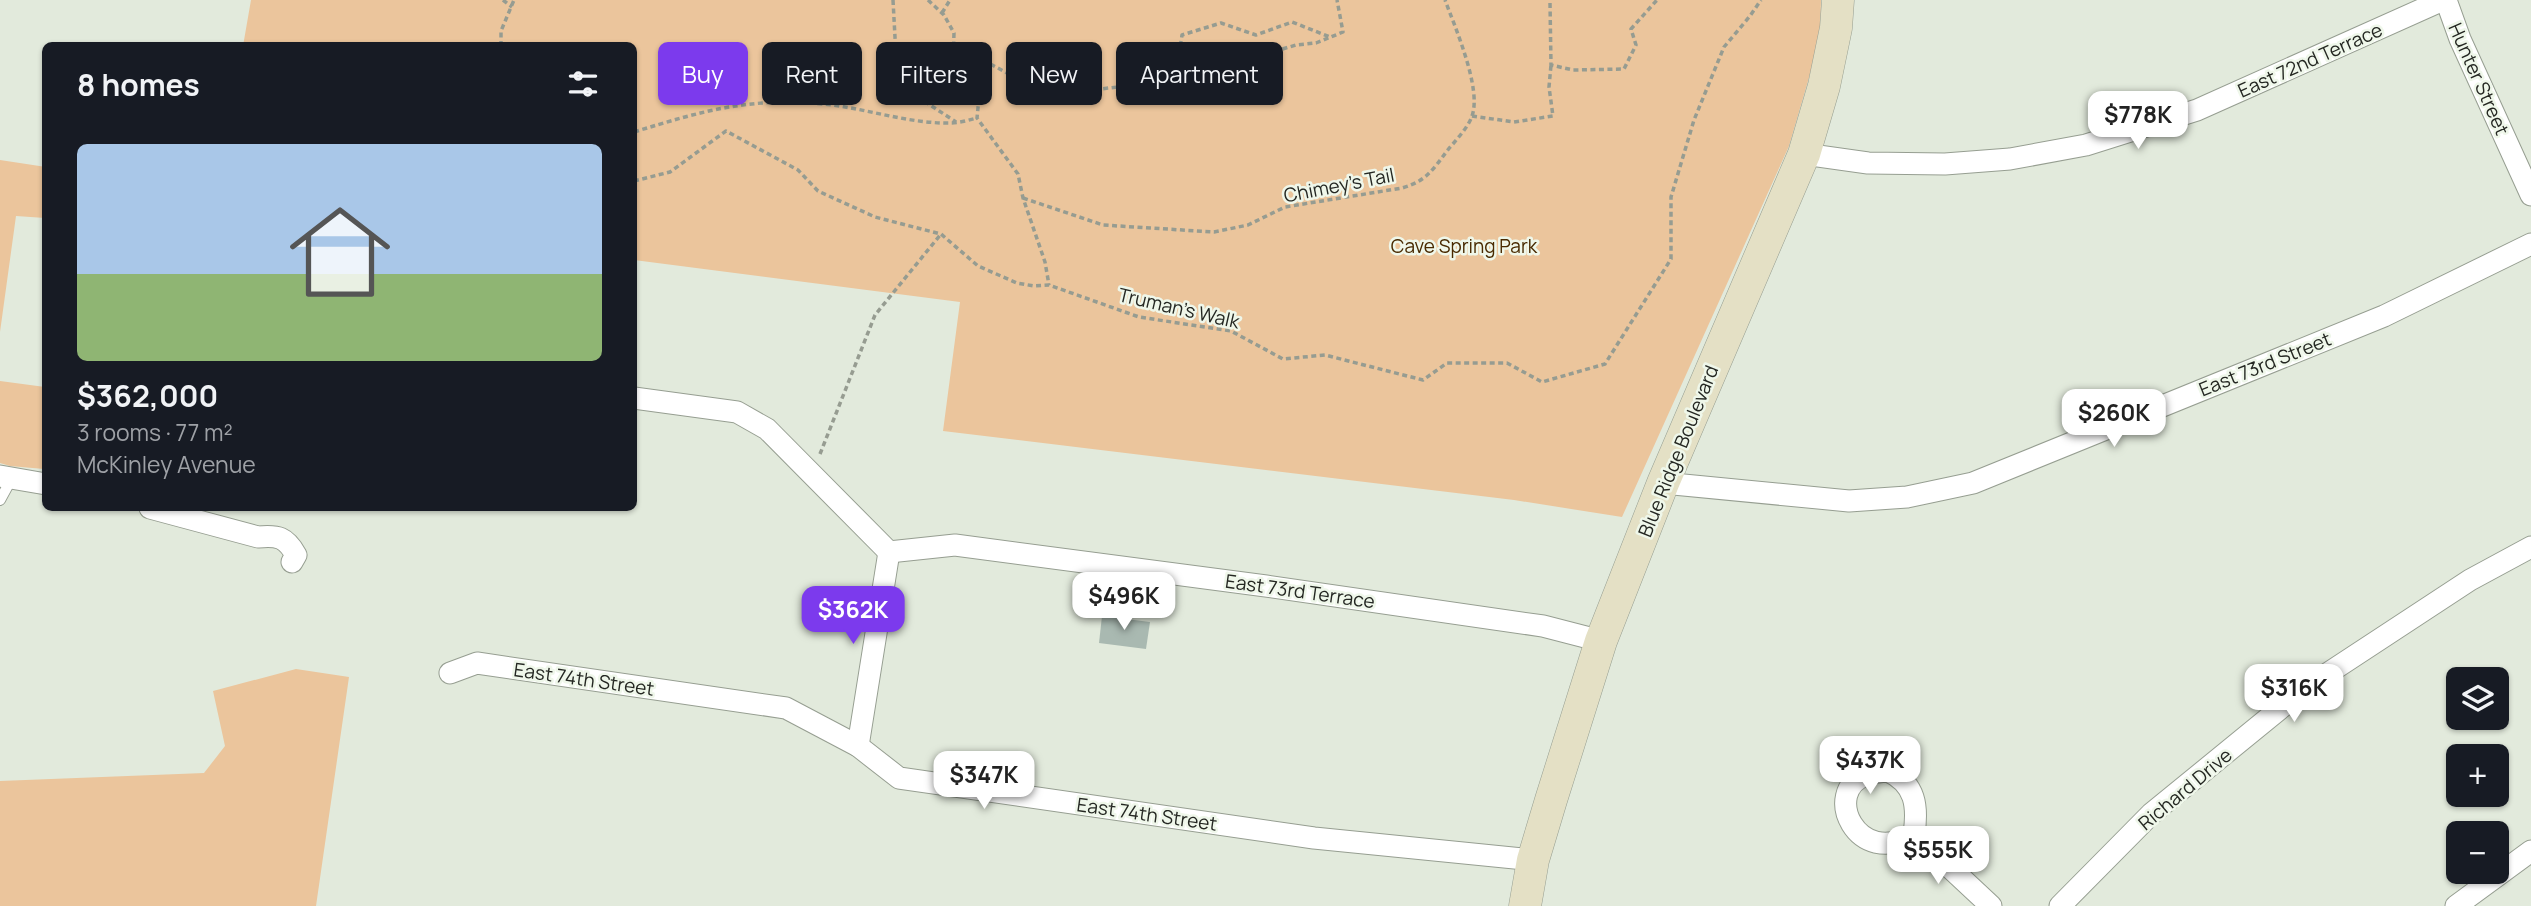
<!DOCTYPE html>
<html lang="en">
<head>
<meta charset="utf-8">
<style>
  body { margin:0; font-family:Manrope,sans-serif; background:#20242c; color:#f1f3f6; height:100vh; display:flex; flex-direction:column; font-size:26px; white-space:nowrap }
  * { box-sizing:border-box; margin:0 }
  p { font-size:23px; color:#9ea1a6 }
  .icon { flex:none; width:38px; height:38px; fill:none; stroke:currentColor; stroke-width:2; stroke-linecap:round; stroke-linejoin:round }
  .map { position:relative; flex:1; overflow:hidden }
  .drawer { position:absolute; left:42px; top:42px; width:595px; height:469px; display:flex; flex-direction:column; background:#171b24; border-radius:10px; box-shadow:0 2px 5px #0004 }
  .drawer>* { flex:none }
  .banner { position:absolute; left:658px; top:42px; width:665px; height:63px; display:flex; gap:14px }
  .buttons { position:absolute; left:2446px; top:667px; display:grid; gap:14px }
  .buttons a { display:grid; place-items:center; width:63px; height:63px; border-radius:10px; background:#171b24; box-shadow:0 2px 5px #0004; font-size:35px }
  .price { position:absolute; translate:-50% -60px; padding:0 16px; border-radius:14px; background:#fff; color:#222; font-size:23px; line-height:46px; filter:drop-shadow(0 2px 4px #0008) }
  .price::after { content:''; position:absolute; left:50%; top:42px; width:21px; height:16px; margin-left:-10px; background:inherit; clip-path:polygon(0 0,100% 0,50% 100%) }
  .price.current { background:#7c3aed; color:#fff }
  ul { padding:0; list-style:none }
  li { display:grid; align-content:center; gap:14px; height:371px; padding:0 35px }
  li+li { border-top:2px solid #363941 }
  li span { display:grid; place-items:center; height:217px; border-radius:10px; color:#555 }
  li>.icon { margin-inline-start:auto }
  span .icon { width:126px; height:126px; fill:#fffc; stroke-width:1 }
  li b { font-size:30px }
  h2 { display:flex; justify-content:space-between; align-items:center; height:84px; padding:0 35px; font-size:30px }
  .chip { padding:0 24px; border-radius:10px; background:#171b24; box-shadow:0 2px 5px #0004; font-size:24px; line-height:63px }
  .chip.current { background:#7c3aed; color:#fff }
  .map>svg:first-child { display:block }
</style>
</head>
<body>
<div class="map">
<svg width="2531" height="906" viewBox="0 0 2531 906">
  <rect width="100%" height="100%" fill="#e2eadc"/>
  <g fill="#ebc59c">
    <path d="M251,0H1821L1820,40L1789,146L1622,517L1514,500L943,431L960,302L634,260V46H243Z"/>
    <path d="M0,160L46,167L45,218L16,216L0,332Z"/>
    <path d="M0,381L45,387L46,465L44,469L10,466L0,463Z"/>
    <path d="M296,669L349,677L316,906H0V781L204,773L225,746L213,691Z"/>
  </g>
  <path fill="#a9b9b1" d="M1102,616L1150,622L1146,649L1099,643Z"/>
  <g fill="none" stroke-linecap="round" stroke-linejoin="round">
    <defs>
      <path id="lane" d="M0,500L12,478"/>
      <g id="street">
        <path d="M2446,0L2460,39L2531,195"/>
        <path d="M1804,154L1868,163L1945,164L2010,159L2086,145L2197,110L2443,0"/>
        <path d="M634,398L737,412L767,429L889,552L955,545L1266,586L1543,626L1601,641"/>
        <path d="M0,476L46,484"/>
        <path d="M1663,483L1849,501L1907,497L1973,483L2384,316L2531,244"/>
        <path d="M150,508L258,537C278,535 286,537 296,555L292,562"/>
        <path d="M450,673L477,663L786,708L858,746L899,778L1314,838L1533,860"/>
        <path d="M858,746L889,552"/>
        <path d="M1888,771C1916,784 1918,807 1914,834C1857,870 1821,791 1866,775C1873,772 1881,772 1888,771Z"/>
        <path d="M1914,834L1991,906"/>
        <path d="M2060,906L2151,814L2304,689L2470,580L2531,547"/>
        <path d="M2456,906L2531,851"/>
      </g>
      <path id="secondary" d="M1525,906L1533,860L1551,800L1601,641L1663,483L1804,154L1824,86L1836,28L1838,0"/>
    </defs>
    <use href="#lane" stroke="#969e91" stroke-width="12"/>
    <use href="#street" stroke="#969e91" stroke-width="23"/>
    <use href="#secondary" stroke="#969e91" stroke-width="33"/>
    <g stroke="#969c91" stroke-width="3.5" stroke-dasharray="5 3.5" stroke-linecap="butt">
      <path d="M503,0L512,7"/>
      <path d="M893,0L896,56L918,83L924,101L956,122"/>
      <path d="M928,0L944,15L954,33L953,64L961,76L980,85"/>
      <path d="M1550,3L1551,65L1573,70L1624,69L1636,45L1631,29L1657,0"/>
      <path d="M942,13L950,0"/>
      <path d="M501,46V31L514,0"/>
      <path d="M984,47L977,118L1018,174L1023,198L1045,262L1049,285"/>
      <path d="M983,60L1020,80L1068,83L1083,91L1135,85L1174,88L1189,98L1255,57L1296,45L1316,43L1343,32L1337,0"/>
      <path d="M1174,88L1182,35L1221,23L1256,35L1292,22L1330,37"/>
      <path d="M1472,116L1514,122L1553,116L1549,87L1551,65"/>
      <path d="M634,132C702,111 750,97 823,104C866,108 908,124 951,123C959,123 969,120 977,118"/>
      <path d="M634,181L670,172L726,131L798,170L818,191L875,217L941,234L978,266L1017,283L1034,286L1049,285L1139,317L1231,331L1283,359L1325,355L1423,380L1447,363H1507L1542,382L1605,364L1671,259V197L1694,120L1724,47L1750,16L1761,0"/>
      <path d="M1023,198L1103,225L1214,232L1248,225L1285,207L1402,188C1426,181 1432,171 1447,151C1455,141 1468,128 1472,116C1482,89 1455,27 1445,0"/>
      <path d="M820,454L875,315L941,234"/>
    </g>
    <use href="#lane" stroke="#fff" stroke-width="10"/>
    <use href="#street" stroke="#fff" stroke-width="21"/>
    <use href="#secondary" stroke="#e4e0c5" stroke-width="32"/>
  </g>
  <g text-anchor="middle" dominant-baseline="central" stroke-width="5" stroke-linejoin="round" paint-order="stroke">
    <g font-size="19" fill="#242722" stroke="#eff7ea">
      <text transform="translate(2310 60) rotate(-24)">East 72nd Terrace</text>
      <text transform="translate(2479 79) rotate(66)">Hunter Street</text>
      <text transform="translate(1339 185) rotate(-11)">Chimey's Tail</text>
      <text transform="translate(1179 308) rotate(13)">Truman's Walk</text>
      <text transform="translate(2265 364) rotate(-22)">East 73rd Street</text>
      <text transform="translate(1678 451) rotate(-68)">Blue Ridge Boulevard</text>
      <text transform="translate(1300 591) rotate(8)">East 73rd Terrace</text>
      <text transform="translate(584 679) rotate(8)">East 74th Street</text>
      <text transform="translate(2185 789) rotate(-40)">Richard Drive</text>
      <text transform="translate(1147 814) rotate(8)">East 74th Street</text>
    </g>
    <g font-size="19" fill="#492a00" stroke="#eff7ea">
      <text x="1464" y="246">Cave Spring Park</text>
    </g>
  </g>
</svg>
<div class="buttons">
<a><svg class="icon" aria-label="layers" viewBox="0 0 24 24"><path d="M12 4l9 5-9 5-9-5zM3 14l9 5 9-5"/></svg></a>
<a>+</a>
<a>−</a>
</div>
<b class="price" style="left:2138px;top:151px">$778K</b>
<b class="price" style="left:2114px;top:449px">$260K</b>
<b class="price" style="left:1124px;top:632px">$496K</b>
<b class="price current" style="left:853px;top:646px">$362K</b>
<b class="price" style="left:2294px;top:724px">$316K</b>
<b class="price" style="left:1870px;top:796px">$437K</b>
<b class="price" style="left:984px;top:811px">$347K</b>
<b class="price" style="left:1938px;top:886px">$555K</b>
<div class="banner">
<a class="chip current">Buy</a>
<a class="chip">Rent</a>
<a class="chip">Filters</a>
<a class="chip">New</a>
<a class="chip">Apartment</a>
</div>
<section class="drawer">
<h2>8 homes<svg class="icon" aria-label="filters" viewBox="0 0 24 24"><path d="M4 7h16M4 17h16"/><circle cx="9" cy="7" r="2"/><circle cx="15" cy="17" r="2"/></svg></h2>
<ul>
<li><span style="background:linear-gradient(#a9c7e8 60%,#8fb573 0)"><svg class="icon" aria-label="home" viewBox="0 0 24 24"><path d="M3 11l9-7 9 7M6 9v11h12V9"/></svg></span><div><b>$362,000</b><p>3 rooms · 77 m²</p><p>McKinley Avenue</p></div></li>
</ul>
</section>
</div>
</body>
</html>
